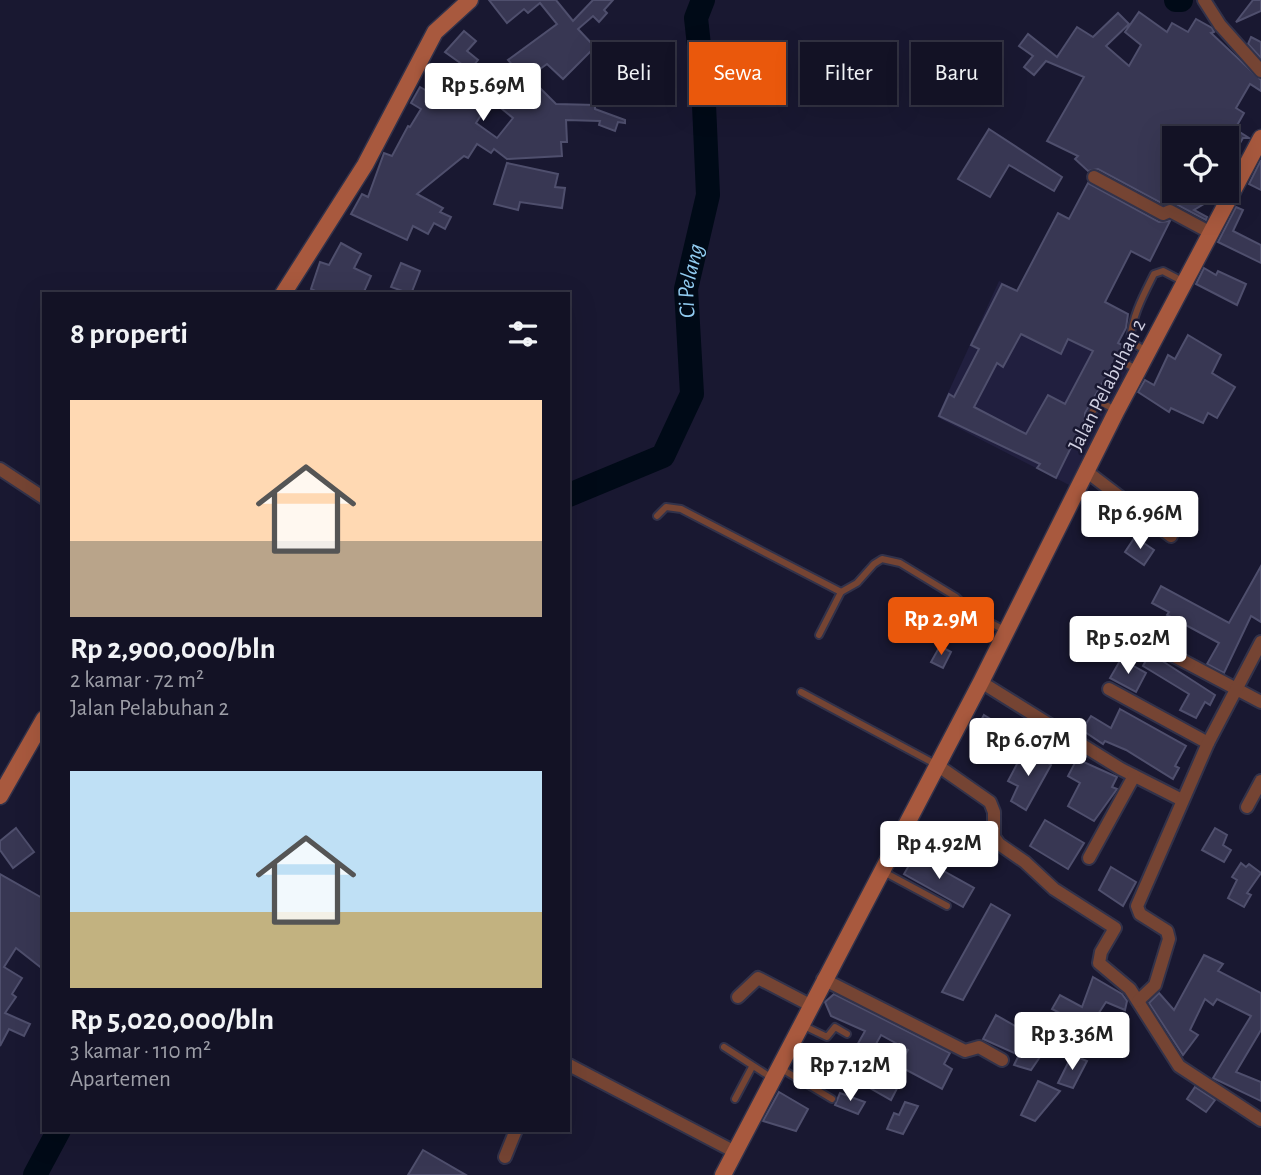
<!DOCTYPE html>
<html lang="id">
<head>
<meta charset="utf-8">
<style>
  body { margin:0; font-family:"Alegreya Sans",sans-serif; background:#1c1b2d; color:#f1f3f6; height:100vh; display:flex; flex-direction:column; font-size:26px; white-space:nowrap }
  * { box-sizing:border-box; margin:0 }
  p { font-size:23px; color:#9d9ea7 }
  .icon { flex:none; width:38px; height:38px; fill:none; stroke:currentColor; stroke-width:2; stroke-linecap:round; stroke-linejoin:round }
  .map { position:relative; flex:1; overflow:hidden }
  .details { position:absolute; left:42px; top:292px; width:528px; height:840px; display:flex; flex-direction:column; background:#131225; border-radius:0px; box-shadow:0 7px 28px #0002,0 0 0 2px #323242 }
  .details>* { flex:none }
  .top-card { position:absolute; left:592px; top:42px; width:564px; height:63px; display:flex; gap:14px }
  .buttons { position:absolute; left:1162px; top:126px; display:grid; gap:14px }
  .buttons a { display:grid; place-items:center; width:77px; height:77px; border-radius:0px; background:#131225; box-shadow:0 7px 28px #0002,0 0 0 2px #323242; font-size:35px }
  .price { position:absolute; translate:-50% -60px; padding:0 16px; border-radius:7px; background:#fff; color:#222; font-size:23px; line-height:46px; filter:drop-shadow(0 2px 4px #0008) }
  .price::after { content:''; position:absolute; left:50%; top:42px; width:21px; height:16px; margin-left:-10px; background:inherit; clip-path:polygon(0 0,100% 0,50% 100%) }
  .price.current { background:#ea580c; color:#fff }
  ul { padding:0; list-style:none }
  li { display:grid; align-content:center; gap:14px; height:371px; padding:0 28px }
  li span { display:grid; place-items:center; height:217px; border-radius:0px; color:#555 }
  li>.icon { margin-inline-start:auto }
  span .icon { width:126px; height:126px; fill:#fffc; stroke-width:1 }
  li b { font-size:30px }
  h2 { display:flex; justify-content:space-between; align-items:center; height:84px; padding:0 28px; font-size:30px }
  .pill { padding:0 24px; border-radius:0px; background:#131225; box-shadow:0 7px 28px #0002,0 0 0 2px #323242; font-size:24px; line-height:63px }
  .pill.current { background:#ea580c; color:#fff }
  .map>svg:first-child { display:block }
</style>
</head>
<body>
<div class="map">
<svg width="1261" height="1175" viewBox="0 0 1261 1175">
  <rect width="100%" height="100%" fill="#191831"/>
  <path fill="#211f3f" d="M999,281L1137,352L1069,485L937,417Z"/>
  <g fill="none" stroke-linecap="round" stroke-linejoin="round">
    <g stroke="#000a17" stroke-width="24">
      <path d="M1176,0H1181"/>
      <path id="s1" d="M569,495L663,456L692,394L686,289L708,195L703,82L696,18L703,0"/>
      <path d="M35,1175L59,1130"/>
    </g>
  </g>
  <g fill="#383753" stroke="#4f4f6d" stroke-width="2" fill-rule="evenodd">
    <path d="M489,0H556L573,21L593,0H613L604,10L607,13L599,22L593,16L578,29L595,47L563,79L547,64L529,77L556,104L595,105V109L625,120V123L618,122L615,131L599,125L600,121L566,120L567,142H561L562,156L507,159L494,149L491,153L477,144L468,158L464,156L417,194L443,208L440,212L451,217L445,229L434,223L428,234L413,226L407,240L351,214L362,194L368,197L384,153L392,156L408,126L410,127L421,109L411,103L420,87L436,96L446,80L469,94L478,83L493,95L518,72L508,60L557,24L540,3L528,13L524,9L507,23ZM491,100L513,118L497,138L476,123Z"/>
    <path d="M1253,0H1261V11L1236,22Z"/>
    <path d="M1139,12L1167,32L1172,23L1188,32L1196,19L1212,28L1214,32L1211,33L1261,80V91L1250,84L1236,108L1244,113L1235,129L1249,138H1243L1227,165V138H1174V199L1188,191H1210L1214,198L1194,210L1207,217L1206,220L1174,203L1163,204L1098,169L1088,171L1075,159L1078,156L1047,141L1084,77L1046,61L1034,75L1024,67L1033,56L1019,46L1028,34L1057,57L1077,27L1093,37L1118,13L1129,24L1106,46L1129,66L1141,45L1125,32Z"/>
    <path d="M464,31L476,41L467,51L478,60L470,70L445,52Z"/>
    <path d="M1251,37L1261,42V58L1248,44Z"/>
    <path d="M989,129L1062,177L1054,191L1009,165L990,197L958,179Z"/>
    <path d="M1261,160V190L1249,184Z"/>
    <path d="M507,163L558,174L555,187L565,188L562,208L520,202L518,210L494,204Z"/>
    <path d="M1088,183L1159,222L1170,221L1150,261L1131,251L1105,302L1128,314L1126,328L1118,343L1124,346L1085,413V419L1056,478L1037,468L1040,464L939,416L949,394L954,397L979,349L971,345L1002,284L1017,291L1058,213L1069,219ZM1021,334L1061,354L1068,339L1093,351L1065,404L1048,395L1026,434L974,407L997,363L1003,367Z"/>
    <path d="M1236,207L1243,210L1233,231L1261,245V263L1218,242Z"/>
    <path d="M341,243L361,254L354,268L371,276L363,294H322L311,289L320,262L329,265Z"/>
    <path d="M401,263L420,271L411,294L391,287Z"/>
    <path d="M1204,268L1216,275L1218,271L1246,284L1237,305L1196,284Z"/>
    <path d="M1188,335L1221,355L1212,373L1235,387L1217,418L1208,413L1203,423L1171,408L1169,412L1138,392L1145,380L1154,385L1168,355L1175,359Z"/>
    <path d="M1154,501L1177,514L1171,525L1150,509Z"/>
    <path d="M1135,537L1154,550L1144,565L1125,552Z"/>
    <path d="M1261,566V622L1251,616L1224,673L1207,664L1219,643L1167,615L1169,612L1152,603L1161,586L1229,623Z"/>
    <path d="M940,646L951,652L943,668L931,662Z"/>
    <path d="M1150,653L1215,695L1210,705L1205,702L1196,718L1180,710L1189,694L1143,666Z"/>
    <path d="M1121,659L1146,673L1136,692L1110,678Z"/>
    <path d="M1120,709L1186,746L1175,766L1179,768L1173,779L1126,750L1105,741L1103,744L1082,730L1091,716L1111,728Z"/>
    <path d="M984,715L1002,726L993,741L975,731Z"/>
    <path d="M1025,749L1051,765L1026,810L1011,801L1018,786L1008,781Z"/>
    <path d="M1077,759L1117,777L1112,787L1117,789L1094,821L1068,806L1080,783L1068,776Z"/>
    <path d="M1045,820L1084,843L1068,869L1030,846Z"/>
    <path d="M16,828L34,852L13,868L0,850V841Z"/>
    <path d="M1215,828L1227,835L1223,845L1231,850L1224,862L1202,850Z"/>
    <path d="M915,855L974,888L963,907L904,874Z"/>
    <path d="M1241,863L1246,867L1249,864L1261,873L1247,893L1251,895L1244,907L1228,898L1237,880L1232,877Z"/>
    <path d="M1111,867L1136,882L1123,906L1099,890Z"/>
    <path d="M0,874L44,899V970L16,948L4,967L22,978L12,994L16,997L5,1013L30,1024L24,1036L9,1029L0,1046Z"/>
    <path d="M991,904L1010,915L963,1000L942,992Z"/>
    <path d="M1204,955L1223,964L1218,971L1261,993V1030L1236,1072L1261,1082V1101L1213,1078L1251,1016L1217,999L1213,1005L1205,999L1190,1030L1198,1035L1183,1055L1149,1003L1159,993L1174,1010Z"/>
    <path d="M1093,977L1122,994L1127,1001L1125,1010L1106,1002L1089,1028L1052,1009L1060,995L1082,1007Z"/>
    <path d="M834,994L950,1053L944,1064L952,1069L942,1089L899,1066L908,1050L881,1035L867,1060L893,1074L895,1070L904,1075L891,1100L842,1072L865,1031L831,1016L825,1002Z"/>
    <path d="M996,1015L1048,1045L1031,1070L1014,1065L1019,1055L983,1039Z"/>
    <path d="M1072,1055L1087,1061L1073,1088L1058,1083Z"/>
    <path d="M816,1059L832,1064L822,1082L809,1078Z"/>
    <path d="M1038,1081L1060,1091L1035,1121L1021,1115Z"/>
    <path d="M1195,1087L1215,1100L1206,1112L1187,1099Z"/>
    <path d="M779,1092L808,1109L796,1131L763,1121Z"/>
    <path d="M840,1093L865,1102L858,1114L835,1105Z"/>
    <path d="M905,1102L918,1106L903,1134L887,1129L894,1113L899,1115Z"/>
    <path d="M423,1150L466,1175H408Z"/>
  </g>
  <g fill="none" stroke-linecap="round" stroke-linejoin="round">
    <defs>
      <g id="lane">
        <path d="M1146,351L1130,341C1132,316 1143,296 1154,274L1163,271L1184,282"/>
        <path d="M1115,410L1099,401L1119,363L1123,362L1136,369"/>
        <path d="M1090,416L1099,401"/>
        <path d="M657,516L666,507L681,509L841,592"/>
        <path d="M819,635L841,592L857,583L874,564L882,559L900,563L956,597L972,613L1006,631"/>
        <path d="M801,692L937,765"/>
        <path d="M882,871L947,906"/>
        <path d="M802,1025L827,1037L835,1027L847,1034"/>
        <path d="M724,1047L772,1078"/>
        <path d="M780,1068L832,1099"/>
        <path d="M735,1099L752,1067"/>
      </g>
      <g id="street">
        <path d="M1204,0L1220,25L1261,71"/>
        <path d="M1094,177L1163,214L1170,211L1211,233"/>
        <path d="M0,469L44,498"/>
        <path d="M1086,471L1171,536"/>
        <path d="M1138,637L1261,702"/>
        <path d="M981,682L1121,769L1182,800"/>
        <path d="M1109,689L1208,743"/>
        <path d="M937,765L990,802L994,812V837L999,844L1025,862L1054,889L1115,928L1101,952L1099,963L1130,989L1179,1066L1261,1120"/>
        <path d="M1247,807L1261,781"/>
        <path d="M1089,858L1134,776"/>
        <path d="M823,979L965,1051L979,1047L1002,1060"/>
        <path d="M738,997L758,978L810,1005"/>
        <path d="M1138,1001L1155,985L1169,939L1167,931L1140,914L1137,906L1208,743L1261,642"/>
        <path d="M569,1065L735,1152"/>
        <path d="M505,1157L516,1130"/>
      </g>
      <g id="secondary">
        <path d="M283,294L365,165L435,32L470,0"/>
        <path d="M0,796L44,719"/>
        <path d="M723,1175L981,682L1117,410L1261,138"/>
      </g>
    </defs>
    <use href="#lane" stroke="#32324a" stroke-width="10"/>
    <use href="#street" stroke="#32324a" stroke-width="16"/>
    <use href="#secondary" stroke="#32324a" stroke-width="19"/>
    <use href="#lane" stroke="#754433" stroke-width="6"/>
    <use href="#street" stroke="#754433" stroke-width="12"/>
    <use href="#secondary" stroke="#a8593e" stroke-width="16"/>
  </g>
  <g text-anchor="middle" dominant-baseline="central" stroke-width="5" stroke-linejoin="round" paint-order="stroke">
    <g font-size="21" fill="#cfcfe1" stroke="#191831">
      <text transform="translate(1107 385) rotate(-63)">Jalan Pelabuhan 2</text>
    </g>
    <g font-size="23" font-style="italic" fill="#91ccf1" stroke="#191831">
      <text stroke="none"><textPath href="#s1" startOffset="284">Ci Pelang</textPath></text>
    </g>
  </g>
</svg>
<div class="buttons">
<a><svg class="icon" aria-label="locate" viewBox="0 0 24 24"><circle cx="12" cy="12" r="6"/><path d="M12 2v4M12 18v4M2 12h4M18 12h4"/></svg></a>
</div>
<b class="price" style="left:483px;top:123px">Rp 5.69M</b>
<b class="price" style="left:1140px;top:551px">Rp 6.96M</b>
<b class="price current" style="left:941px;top:657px">Rp 2.9M</b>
<b class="price" style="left:1128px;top:676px">Rp 5.02M</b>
<b class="price" style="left:1028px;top:778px">Rp 6.07M</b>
<b class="price" style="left:939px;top:881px">Rp 4.92M</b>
<b class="price" style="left:1072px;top:1072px">Rp 3.36M</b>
<b class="price" style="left:850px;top:1103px">Rp 7.12M</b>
<div class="top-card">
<a class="pill">Beli</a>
<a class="pill current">Sewa</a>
<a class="pill">Filter</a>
<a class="pill">Baru</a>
</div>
<section class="details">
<h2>8 properti<svg class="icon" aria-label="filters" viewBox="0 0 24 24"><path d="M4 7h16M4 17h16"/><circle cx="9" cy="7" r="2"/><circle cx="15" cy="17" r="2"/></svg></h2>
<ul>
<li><span style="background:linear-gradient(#ffd9b3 65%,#b9a48a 0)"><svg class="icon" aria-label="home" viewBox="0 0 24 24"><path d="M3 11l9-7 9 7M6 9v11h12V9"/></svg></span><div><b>Rp 2,900,000/bln</b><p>2 kamar · 72 m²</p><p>Jalan Pelabuhan 2</p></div></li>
<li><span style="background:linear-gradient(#bfe0f5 65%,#c2b280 0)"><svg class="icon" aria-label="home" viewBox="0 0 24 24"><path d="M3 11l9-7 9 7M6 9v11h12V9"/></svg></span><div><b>Rp 5,020,000/bln</b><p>3 kamar · 110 m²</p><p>Apartemen</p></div></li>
</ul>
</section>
</div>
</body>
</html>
